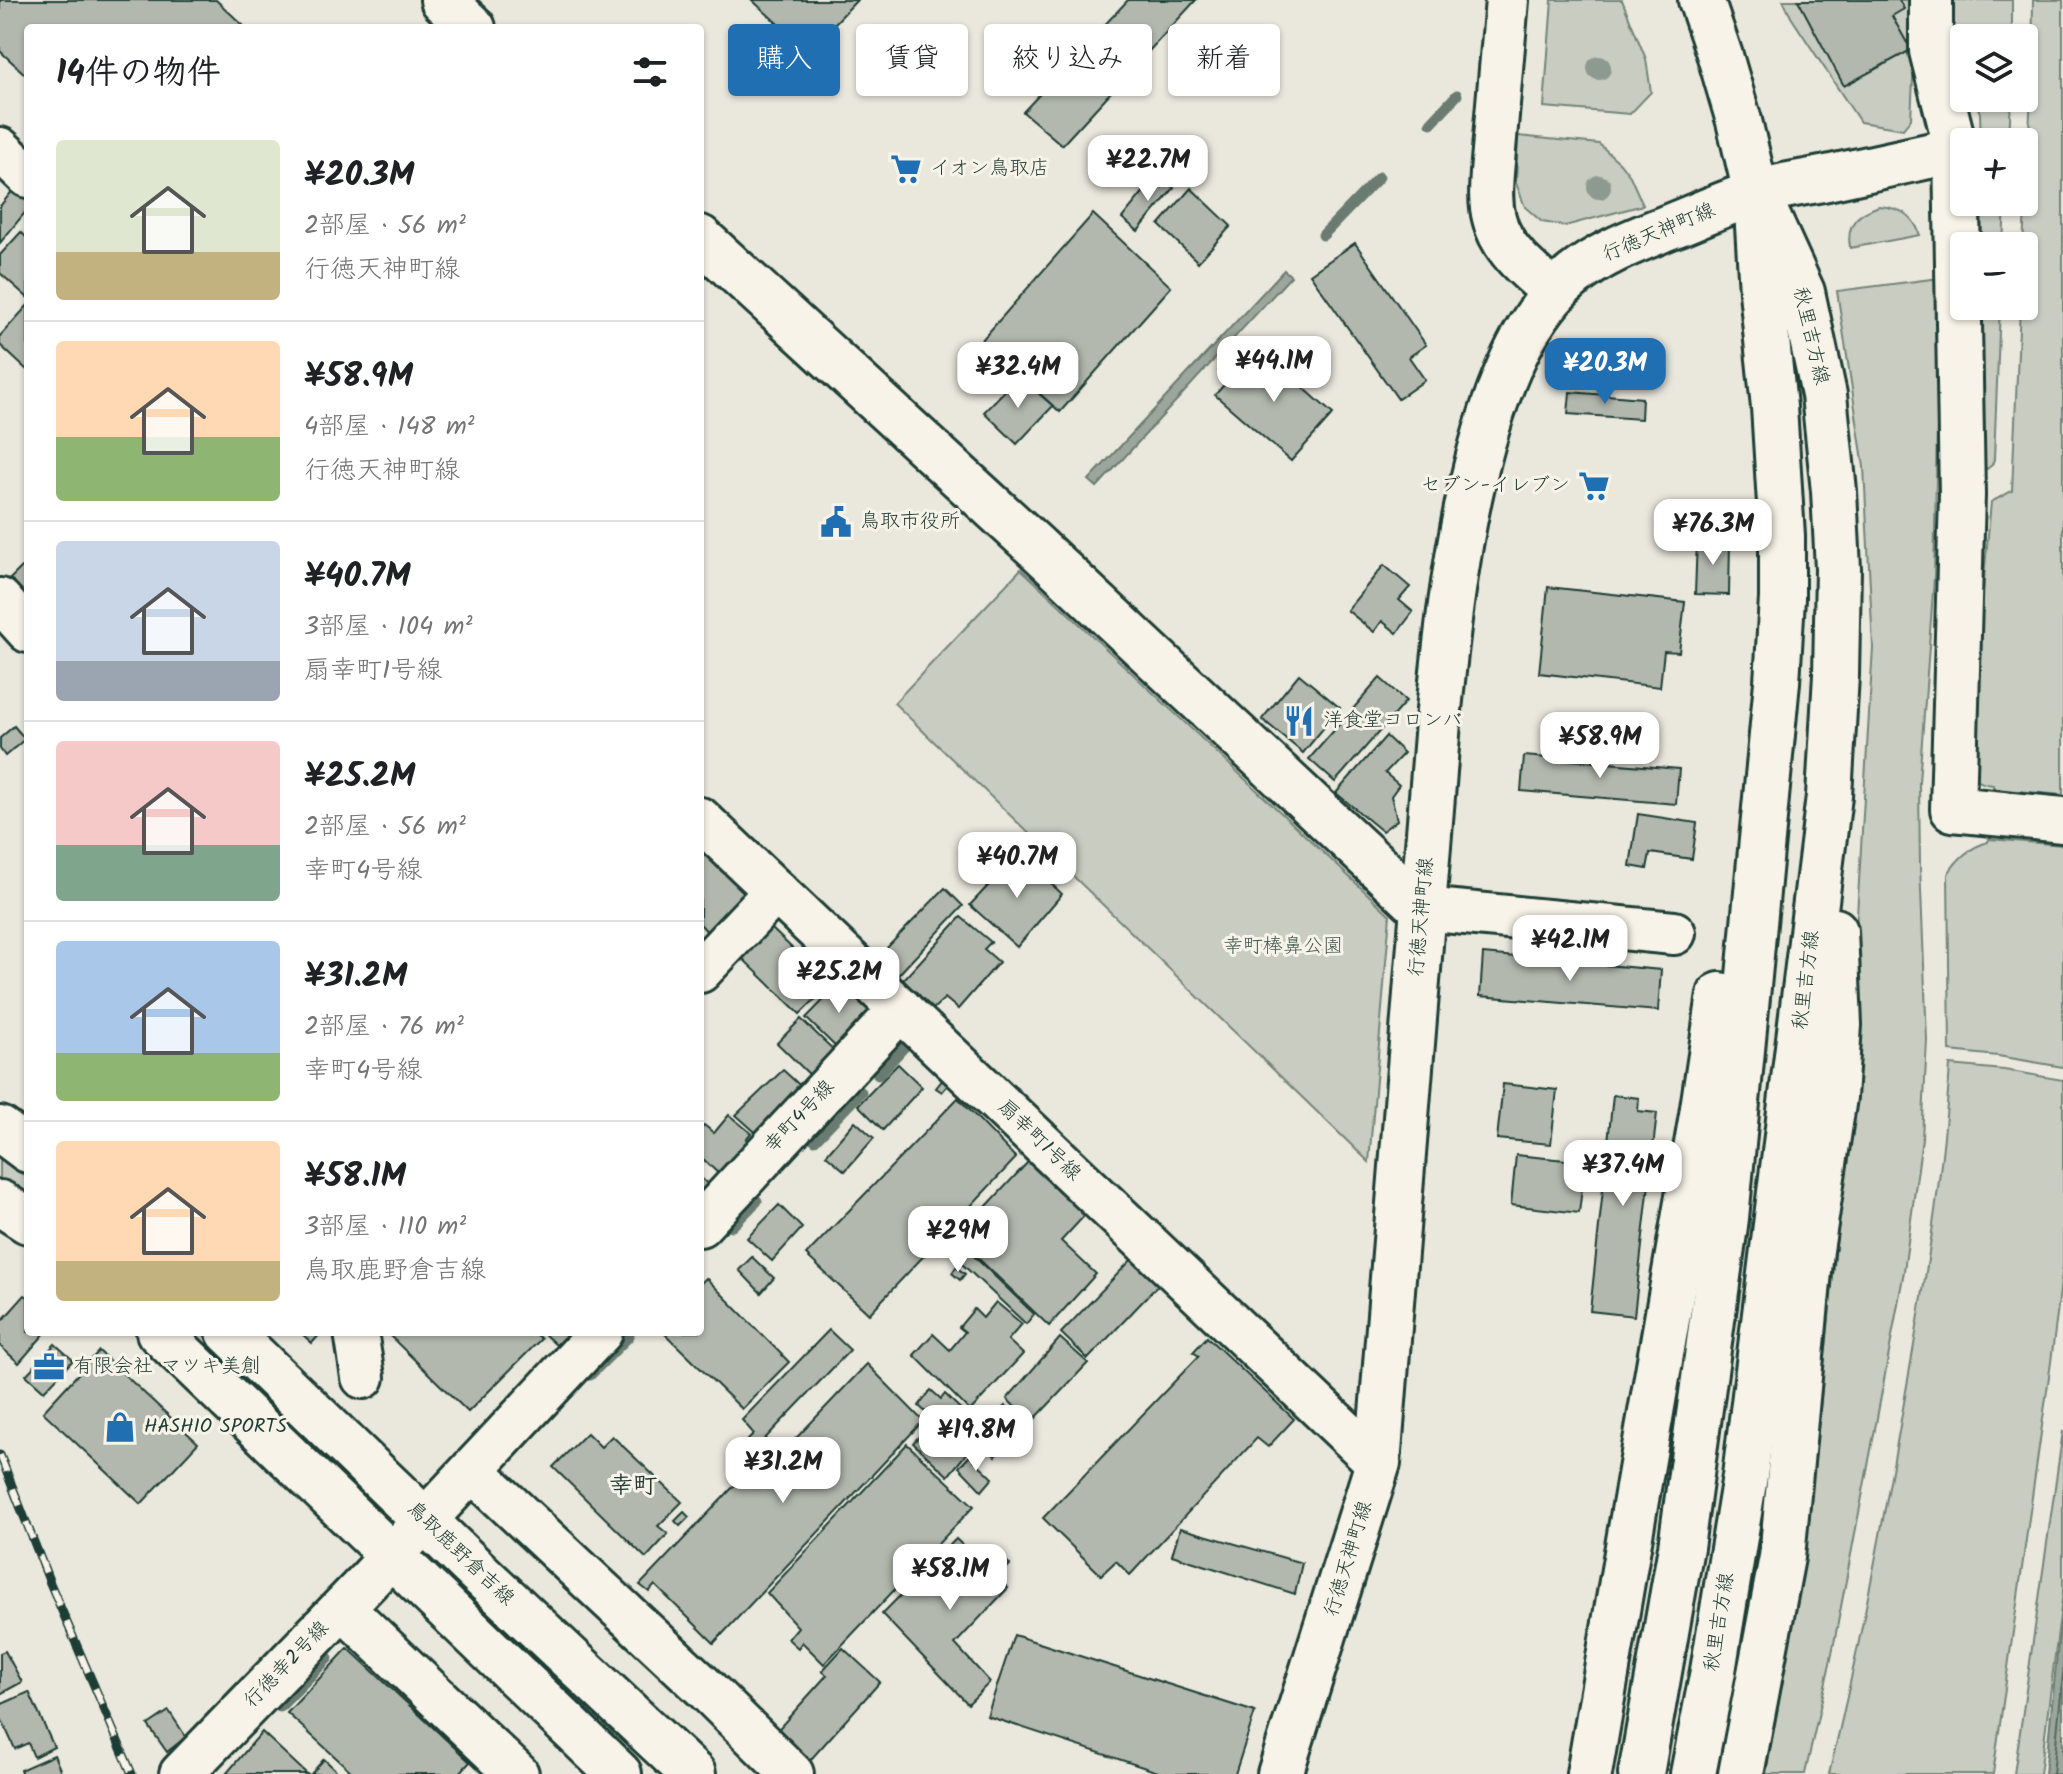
<!DOCTYPE html>
<html lang="ja">
<head>
<meta charset="utf-8">
<style>
  body { margin:0; font-family:Kalam,"Klee One",sans-serif; background:#f2f2f2; color:#202124; height:100vh; display:flex; flex-direction:column; font-size:30px; white-space:nowrap }
  * { box-sizing:border-box; margin:0 }
  p { font-size:26px; color:#757577 }
  .icon { flex:none; width:44px; height:44px; fill:none; stroke:currentColor; stroke-width:2; stroke-linecap:round; stroke-linejoin:round }
  .map { position:relative; flex:1; overflow:hidden }
  .side { position:absolute; left:24px; top:24px; width:680px; height:1312px; display:flex; flex-direction:column; background:#fff; border-radius:8px; box-shadow:0 2px 6px #0004 }
  .side>* { flex:none }
  .banner { position:absolute; left:728px; top:24px; width:760px; height:72px; display:flex; gap:16px }
  .fabs { position:absolute; left:1950px; top:24px; display:grid; gap:16px }
  .fabs a { display:grid; place-items:center; width:88px; height:88px; border-radius:8px; background:#fff; box-shadow:0 2px 6px #0004; font-size:40px }
  .price { position:absolute; translate:-50% -68px; padding:0 18px; border-radius:16px; background:#fff; color:#222; font-size:26px; line-height:52px; filter:drop-shadow(0 2px 4px #0008) }
  .price::after { content:''; position:absolute; left:50%; top:48px; width:24px; height:18px; margin-left:-12px; background:inherit; clip-path:polygon(0 0,100% 0,50% 100%) }
  .price.current { background:#1f6fb2; color:#fff }
  ul { padding:0; list-style:none }
  li { display:flex; align-items:center; gap:24px; height:200px; padding:0 32px }
  li+li { border-top:2px solid #e0e0e0 }
  li span { display:grid; place-items:center; flex:none; width:224px; height:160px; border-radius:8px; color:#555 }
  li>.icon { margin-inline-start:auto }
  span .icon { width:96px; height:96px; fill:#fffc; stroke-width:1 }
  li b { font-size:34px }
  h2 { display:flex; justify-content:space-between; align-items:center; height:96px; padding:0 32px; font-size:34px }
  .pill { padding:0 28px; border-radius:8px; background:#fff; box-shadow:0 2px 6px #0004; font-size:28px; line-height:72px }
  .pill.current { background:#1f6fb2; color:#fff }
  .map>svg:first-child { display:block }
</style>
</head>
<body>
<div class="map">
<svg width="2063" height="1774" viewBox="0 0 2063 1774">
  <rect width="100%" height="100%" fill="#eae8dd"/>
  <filter id="ink" filterUnits="userSpaceOnUse"><feTurbulence type="fractalNoise" baseFrequency=".0125" numOctaves="2"/><feDisplacementMap in="SourceGraphic" scale="16" xChannelSelector="R" yChannelSelector="G"/><feConvolveMatrix kernelMatrix="1 2 1 2 8 2 1 2 1" color-interpolation-filters="sRGB"/></filter>
  <g filter="url(#ink)">
    <g fill="#c8ccc1" stroke="#74847a" stroke-width="2">
      <path d="M1552,0H1622L1646,59L1651,92L1630,114L1544,107Z"/>
      <path d="M1783,0H1917L1911,119L1903,129L1860,122L1791,17Z"/>
      <path d="M1953,0H2012V38H1964V75L1945,28L1941,8L1953,9Z"/>
      <path d="M2033,0H2063V795L1994,789L1993,785C1972,783 1972,775 1968,756L1991,502L2012,491L2020,306H2024L2023,246L2032,75Z"/>
      <path d="M1974,98H2011L2009,142H1981L1980,113Z"/>
      <path d="M1518,136L1599,144L1620,163L1630,176L1643,205L1565,226L1542,222L1525,207L1516,183Z"/>
      <path d="M1981,202H2005L2003,246H1982Z"/>
      <path d="M1879,206C1900,208 1913,214 1920,235L1850,248C1846,223 1857,214 1879,206Z"/>
      <path d="M1940,278L1934,578L1919,782L1920,865L1927,1040L1922,1139L1904,1271L1875,1429L1831,1659L1805,1774H1766L1807,1540L1839,1216L1873,647L1864,467L1837,291Z"/>
      <path d="M1982,306H2000L1994,459L1992,465L1987,469L1980,462Z"/>
      <path d="M1021,569L1390,915L1369,1162L894,703Z"/>
      <path d="M1989,839L2063,845V1067L1998,1056L1950,1051L1948,874C1957,859 1971,847 1988,842Z"/>
      <path d="M1950,1065L2004,1070L2063,1080V1266L2051,1362L1993,1774H1829C1860,1648 1884,1519 1906,1391C1925,1283 1943,1175 1950,1065Z"/>
      <path d="M0,1158L28,1178V1202L0,1183Z"/>
      <path d="M186,1332H201L347,1475L341,1483Z"/>
      <path d="M2063,1431V1592L2040,1774H2014Z"/>
    </g>
    <g fill="#9ca69c" stroke="#6a7c72" stroke-width="2">
      <path d="M1284,270L1291,276L1097,487L1089,480Z"/>
      <path d="M2063,1602V1774H2045L2061,1615Z"/>
    </g>
    <g fill="none" stroke-linecap="round" stroke-linejoin="round">
      <path stroke="#51675e" stroke-width="2" d="M2053,1774L2063,1674"/>
      <g stroke="#6a7c72" stroke-width="11">
        <path d="M1431,123L1457,95"/>
        <path d="M1323,235L1379,177"/>
        <path d="M878,1075L904,1047"/>
        <path d="M815,1140L861,1092"/>
        <path d="M732,1226L757,1201"/>
        <path d="M590,1375L629,1336"/>
        <path d="M280,1707L328,1658"/>
      </g>
    </g>
    <g fill="#b2b8ae" stroke="#1f3d34" stroke-width="2">
      <path d="M0,0H216L246,28H28V77L0,51Z"/>
      <path d="M752,0H857L815,44L803,47Z"/>
      <path d="M1128,0H1196L1062,145L1023,112Z"/>
      <path d="M1798,0H1899L1904,9L1892,16L1911,50L1844,86Z"/>
      <path d="M1158,174L1174,188L1138,231L1122,218Z"/>
      <path d="M1191,188L1231,226L1198,262L1159,225Z"/>
      <path d="M14,189L28,201V209L0,243V206Z"/>
      <path d="M1093,214L1171,287L1060,412L981,341Z"/>
      <path d="M21,232L28,239V298L0,273V255Z"/>
      <path d="M1355,243L1426,345L1409,357L1425,380L1398,399L1310,274Z"/>
      <path d="M28,305V371L0,345V336Z"/>
      <path d="M1258,347L1333,414L1291,461L1215,395Z"/>
      <path d="M1019,376L1053,406L1017,444L984,412Z"/>
      <path d="M1570,392L1642,398L1641,419L1568,414Z"/>
      <path d="M1697,539L1730,540L1729,595L1695,594Z"/>
      <path d="M28,561V600L8,581Z"/>
      <path d="M1384,565L1410,587L1399,600L1413,612L1397,633L1382,621L1374,632L1347,610Z"/>
      <path d="M1548,587L1685,602L1679,652L1664,651L1660,687L1539,673Z"/>
      <path d="M1299,674L1340,708L1303,753L1262,719Z"/>
      <path d="M1380,678L1406,701L1335,782L1309,759Z"/>
      <path d="M14,726L25,739L5,756L0,749V738Z"/>
      <path d="M1386,736L1404,753L1385,773L1399,785L1391,796L1397,820L1382,831L1336,793Z"/>
      <path d="M1524,756L1679,769L1676,804L1521,791Z"/>
      <path d="M1638,814L1697,823L1692,859L1650,853L1647,869L1630,866Z"/>
      <path d="M700,845L750,893L710,935L700,924Z"/>
      <path d="M1019,853L1062,894L1017,947L970,905Z"/>
      <path d="M945,888L963,906L898,975L878,957Z"/>
      <path d="M961,917L991,942L984,949L999,962L958,1009L945,998L933,1009L903,980Z"/>
      <path d="M768,925L830,985L800,1014L739,955Z"/>
      <path d="M1483,954L1661,970L1658,1011L1480,996Z"/>
      <path d="M843,980L871,1008L849,1031L856,1038L841,1052L806,1018Z"/>
      <path d="M801,1019L839,1055L815,1080L777,1043Z"/>
      <path d="M898,1064L922,1087L883,1130L858,1105Z"/>
      <path d="M783,1070L806,1091L762,1138L736,1115Z"/>
      <path d="M943,1079L948,1085L942,1092L936,1088Z"/>
      <path d="M1503,1084L1557,1090L1551,1144L1497,1139Z"/>
      <path d="M1613,1095L1639,1098L1638,1111L1657,1113L1634,1316L1590,1311Z"/>
      <path d="M958,1098L1016,1158L869,1314L806,1255Z"/>
      <path d="M729,1115L751,1133L746,1139L754,1145L723,1178L700,1156V1129L704,1125L714,1133Z"/>
      <path d="M855,1121L874,1138L845,1171L826,1155Z"/>
      <path d="M1516,1155L1585,1162L1579,1213L1511,1205Z"/>
      <path d="M1028,1162L1085,1215L1061,1241L1096,1274L1049,1326L957,1238Z"/>
      <path d="M700,1177L713,1189L700,1202Z"/>
      <path d="M779,1205L802,1228L772,1261L747,1238Z"/>
      <path d="M956,1239L1034,1314L1026,1324L946,1249Z"/>
      <path d="M752,1257L774,1278L761,1293L739,1270Z"/>
      <path d="M1132,1259L1160,1283L1088,1359L1061,1333Z"/>
      <path d="M956,1267L965,1274L960,1280L952,1273Z"/>
      <path d="M706,1278L789,1362L742,1409L663,1332H700V1284Z"/>
      <path d="M25,1295L28,1297V1332H46L19,1363L0,1346V1323Z"/>
      <path d="M996,1302L1022,1324L1008,1340L1023,1354L970,1411L914,1355L933,1334L950,1350L965,1332L959,1327L974,1309L983,1318Z"/>
      <path d="M829,1330L850,1350L756,1448L748,1440L754,1434L742,1420Z"/>
      <path d="M300,1332H322L312,1343Z"/>
      <path d="M386,1332H534L541,1339L468,1412Z"/>
      <path d="M542,1332H569L556,1345Z"/>
      <path d="M1207,1337L1294,1419L1268,1447L1257,1438L1130,1575L1116,1561L1101,1575L1043,1518L1199,1356L1193,1352Z"/>
      <path d="M1060,1338L1088,1363L1031,1423L1007,1399Z"/>
      <path d="M55,1344L73,1360L44,1391L26,1375Z"/>
      <path d="M99,1351L198,1443L141,1504L43,1412Z"/>
      <path d="M867,1364L923,1421L714,1643L655,1585L649,1592L640,1585L774,1444L782,1453Z"/>
      <path d="M931,1390L941,1399L945,1394L975,1423L958,1442L919,1406Z"/>
      <path d="M1005,1406L1023,1425L995,1456L975,1437Z"/>
      <path d="M932,1422L966,1454L948,1476L913,1443Z"/>
      <path d="M587,1433L601,1447L612,1436L682,1502L658,1526L668,1534L646,1558L553,1467Z"/>
      <path d="M907,1444L974,1506L824,1664L802,1642L798,1648L788,1639L798,1627L767,1593Z"/>
      <path d="M970,1456L993,1478L982,1491L959,1467Z"/>
      <path d="M684,1512L689,1517L680,1526L675,1521Z"/>
      <path d="M1180,1528L1302,1563L1295,1594L1172,1555Z"/>
      <path d="M956,1539L979,1561L993,1546L1010,1565L996,1577L1008,1588L955,1644L990,1682L968,1704L882,1614Z"/>
      <path d="M1014,1635L1255,1712L1235,1774H1164L987,1716Z"/>
      <path d="M348,1648L470,1762L459,1774H354L287,1713Z"/>
      <path d="M843,1648L880,1682L804,1767L773,1735L827,1675L822,1671Z"/>
      <path d="M5,1651L22,1682L0,1694V1653Z"/>
      <path d="M29,1692L54,1747L34,1757L28,1743L15,1749L0,1716V1705Z"/>
      <path d="M169,1711L186,1737L167,1752L148,1725Z"/>
      <path d="M262,1732L307,1774H226Z"/>
      <path d="M54,1755L62,1774H22L20,1770Z"/>
      <path d="M324,1759L340,1774H311Z"/>
    </g>
    <g fill="none" stroke-linecap="round" stroke-linejoin="round">
      <defs>
        <g id="minor">
          <path d="M1507,0L1492,173C1491,188 1490,203 1494,218C1501,250 1531,273 1555,293"/>
          <path d="M1931,0V51L1956,150"/>
          <path d="M0,149L28,176"/>
          <path d="M0,600L28,631"/>
          <path d="M700,819L1378,1463"/>
          <path d="M1423,909L1674,933"/>
          <path d="M700,971L776,891"/>
          <path d="M700,1225L901,1009"/>
          <path d="M356,1332L363,1377"/>
          <path d="M472,1470L708,1691L792,1774"/>
          <path d="M343,1608L517,1774"/>
          <path d="M181,1774L368,1581L601,1332"/>
        </g>
        <g id="tertiary">
          <path d="M443,0L473,28"/>
          <path d="M700,238L1034,545L1423,909"/>
          <path d="M1280,1774L1378,1463L1439,710C1451,590 1475,353 1574,275C1603,252 1637,240 1671,226C1699,215 1727,202 1756,193C1778,186 1803,183 1827,178C1870,169 1913,159 1956,150L1962,495L1953,809L2063,820"/>
        </g>
        <g id="primary">
          <path d="M0,1129L28,1150"/>
          <path d="M0,1203L28,1221"/>
          <path d="M159,1332L619,1774"/>
          <path d="M229,1332L478,1572L693,1774"/>
          <path d="M1589,1774L1702,1115L1720,995"/>
          <path d="M1641,1774L1681,1547L1726,1218L1777,682L1782,598V536L1774,407L1762,292L1756,193L1739,121L1720,56L1701,0"/>
          <path d="M1693,1774L1713,1671L1745,1476L1829,796L1836,675L1838,569L1834,491L1824,395L1802,292L1766,213"/>
          <path d="M1741,1774L1782,1557L1811,1250L1834,1097L1839,1025L1835,931"/>
        </g>
      </defs>
      <use href="#minor" stroke="#1f3d34" stroke-width="48"/>
      <use href="#tertiary" stroke="#1f3d34" stroke-width="50"/>
      <use href="#primary" stroke="#1f3d34" stroke-width="50"/>
      <use href="#minor" stroke="#f7f3e8" stroke-width="42"/>
      <use href="#tertiary" stroke="#f7f3e8" stroke-width="44"/>
      <use href="#primary" stroke="#f7f3e8" stroke-width="44"/>
      <defs>
        <path id="rail" d="M0,1455L50,1583L132,1774"/>
      </defs>
      <use href="#rail" stroke="#1f3d34" stroke-width="9"/>
      <use href="#rail" stroke="#f7f3e8" stroke-width="6" stroke-dasharray="18" stroke-linecap="butt"/>
    </g>
    <g fill="#8d9a8f">
      <circle cx="1599" cy="68" r="12"/>
      <circle cx="1599" cy="187" r="12"/>
    </g>
  </g>
  <defs>
    <symbol id="supermarket-bare" viewBox="-9 -9 18 18"><path d="M-6-5.5h2.5l.6 2H6L4.5 2H-2.5L-4.4-4H-6ZM-1.5 3.2a1.3 1.3 0 1 0 .1 0ZM3 3.2a1.3 1.3 0 1 0 .1 0Z" fill="#1f6fb2" stroke="#f7f3e8" stroke-width="2.5" paint-order="stroke"/></symbol>
    <symbol id="civic-bare" viewBox="-9 -9 18 18"><path d="M-.6-6.5H3V-4.5H.6V-3L4-1V1h2V6H-6V1h2V-1L-.6-3ZM-1.2 2.5V6h2.4V2.5Z" fill="#1f6fb2" stroke="#f7f3e8" stroke-width="2.5" paint-order="stroke"/></symbol>
    <symbol id="restaurant-bare" viewBox="-9 -9 18 18"><path d="M-5-6h1v4h1v-4h1v4h1v-4h1v5L-1.5 .5V6h-2V.5L-5-1ZM5-6V6H3V1.5H1.5Q1.5-4 5-6Z" fill="#1f6fb2" stroke="#f7f3e8" stroke-width="2.5" paint-order="stroke"/></symbol>
    <symbol id="office-bare" viewBox="-9 -9 18 18"><path d="M-6-3h4V-5.5h4V-3h4V5H-6ZM-1-4.5V-3h2v-1.5ZM-6 0V1H6V0Z" fill="#1f6fb2" stroke="#f7f3e8" stroke-width="2.5" paint-order="stroke"/></symbol>
    <symbol id="shop-bare" viewBox="-9 -9 18 18"><path d="M-5-2.5h2.3a2.7 3.5 0 0 1 5.4 0H5L5.5 6h-11ZM-1.5-2.5h3a1.5 2.3 0 0 0-3 0Z" fill="#1f6fb2" stroke="#f7f3e8" stroke-width="2.5" paint-order="stroke"/></symbol>
  </defs>
  <g fill-rule="evenodd">
    <use href="#supermarket-bare" x="884" y="147" width="44" height="44"/>
    <use href="#supermarket-bare" x="1572" y="464" width="44" height="44"/>
    <use href="#civic-bare" x="814" y="500" width="44" height="44"/>
    <use href="#restaurant-bare" x="1277" y="699" width="44" height="44"/>
    <use href="#office-bare" x="27" y="1345" width="44" height="44"/>
    <use href="#shop-bare" x="98" y="1405" width="44" height="44"/>
  </g>
  <g text-anchor="middle" dominant-baseline="central" stroke-width="6" stroke-linejoin="round" paint-order="stroke">
    <g font-size="20" fill="#1f3d34" stroke="#f7f3e8" text-anchor="start">
      <text x="930" y="169">イオン鳥取店</text>
      <text x="1570" y="486" text-anchor="end">セブン-イレブン</text>
      <text x="860" y="522">鳥取市役所</text>
      <text x="1323" y="721">洋食堂コロンバ</text>
      <text x="73" y="1367">有限会社 マツキ美創</text>
      <text x="144" y="1427">HASHIO SPORTS</text>
    </g>
    <g font-size="20" fill="#1f3d34" stroke="#f7f3e8">
      <text transform="translate(1659 233) rotate(-23)">行徳天神町線</text>
      <text transform="translate(1810 336) rotate(77)">秋里吉方線</text>
      <text transform="translate(1422 917) rotate(-85)">行徳天神町線</text>
      <text transform="translate(1807 980) rotate(-83)">秋里吉方線</text>
      <text transform="translate(800 1117) rotate(-47)">幸町4号線</text>
      <text transform="translate(1039 1141) rotate(44)">扇幸町1号線</text>
      <text transform="translate(460 1554) rotate(44)">鳥取鹿野倉吉線</text>
      <text transform="translate(1349 1559) rotate(-73)">行徳天神町線</text>
      <text transform="translate(1720 1622) rotate(-81)">秋里吉方線</text>
      <text transform="translate(287 1665) rotate(-46)">行徳幸2号線</text>
    </g>
    <g font-size="20" fill="#415a50" stroke="#f7f3e8">
      <text x="1283" y="947">幸町棒鼻公園</text>
    </g>
    <g font-size="24" font-weight="bold" fill="#1f3d34" stroke="#f7f3e8">
      <text x="633" y="1486">幸町</text>
    </g>
  </g>
</svg>
<div class="fabs">
<a><svg class="icon" aria-label="layers" viewBox="0 0 24 24"><path d="M12 4l9 5-9 5-9-5zM3 14l9 5 9-5"/></svg></a>
<a>+</a>
<a>−</a>
</div>
<b class="price" style="left:1148px;top:203px">¥22.7M</b>
<b class="price" style="left:1274px;top:404px">¥44.1M</b>
<b class="price current" style="left:1605px;top:406px">¥20.3M</b>
<b class="price" style="left:1018px;top:410px">¥32.4M</b>
<b class="price" style="left:1713px;top:567px">¥76.3M</b>
<b class="price" style="left:1600px;top:780px">¥58.9M</b>
<b class="price" style="left:1017px;top:900px">¥40.7M</b>
<b class="price" style="left:1570px;top:983px">¥42.1M</b>
<b class="price" style="left:839px;top:1015px">¥25.2M</b>
<b class="price" style="left:1623px;top:1208px">¥37.4M</b>
<b class="price" style="left:958px;top:1274px">¥29M</b>
<b class="price" style="left:976px;top:1473px">¥19.8M</b>
<b class="price" style="left:783px;top:1505px">¥31.2M</b>
<b class="price" style="left:950px;top:1612px">¥58.1M</b>
<div class="banner">
<a class="pill current">購入</a>
<a class="pill">賃貸</a>
<a class="pill">絞り込み</a>
<a class="pill">新着</a>
</div>
<section class="side">
<h2>14件の物件<svg class="icon" aria-label="filters" viewBox="0 0 24 24"><path d="M4 7h16M4 17h16"/><circle cx="9" cy="7" r="2"/><circle cx="15" cy="17" r="2"/></svg></h2>
<ul>
<li><span style="background:linear-gradient(#dfe7d0 70%,#c2b280 0)"><svg class="icon" aria-label="home" viewBox="0 0 24 24"><path d="M3 11l9-7 9 7M6 9v11h12V9"/></svg></span><div><b>¥20.3M</b><p>2部屋 · 56 m²</p><p>行徳天神町線</p></div></li>
<li><span style="background:linear-gradient(#ffd9b3 60%,#8fb573 0)"><svg class="icon" aria-label="home" viewBox="0 0 24 24"><path d="M3 11l9-7 9 7M6 9v11h12V9"/></svg></span><div><b>¥58.9M</b><p>4部屋 · 148 m²</p><p>行徳天神町線</p></div></li>
<li><span style="background:linear-gradient(#c9d6e8 75%,#9aa5b1 0)"><svg class="icon" aria-label="home" viewBox="0 0 24 24"><path d="M3 11l9-7 9 7M6 9v11h12V9"/></svg></span><div><b>¥40.7M</b><p>3部屋 · 104 m²</p><p>扇幸町1号線</p></div></li>
<li><span style="background:linear-gradient(#f6c9c9 65%,#7fa58c 0)"><svg class="icon" aria-label="home" viewBox="0 0 24 24"><path d="M3 11l9-7 9 7M6 9v11h12V9"/></svg></span><div><b>¥25.2M</b><p>2部屋 · 56 m²</p><p>幸町4号線</p></div></li>
<li><span style="background:linear-gradient(#a9c7e8 70%,#8fb573 0)"><svg class="icon" aria-label="home" viewBox="0 0 24 24"><path d="M3 11l9-7 9 7M6 9v11h12V9"/></svg></span><div><b>¥31.2M</b><p>2部屋 · 76 m²</p><p>幸町4号線</p></div></li>
<li><span style="background:linear-gradient(#ffd9b3 75%,#c2b280 0)"><svg class="icon" aria-label="home" viewBox="0 0 24 24"><path d="M3 11l9-7 9 7M6 9v11h12V9"/></svg></span><div><b>¥58.1M</b><p>3部屋 · 110 m²</p><p>鳥取鹿野倉吉線</p></div></li>
</ul>
</section>
</div>
</body>
</html>
